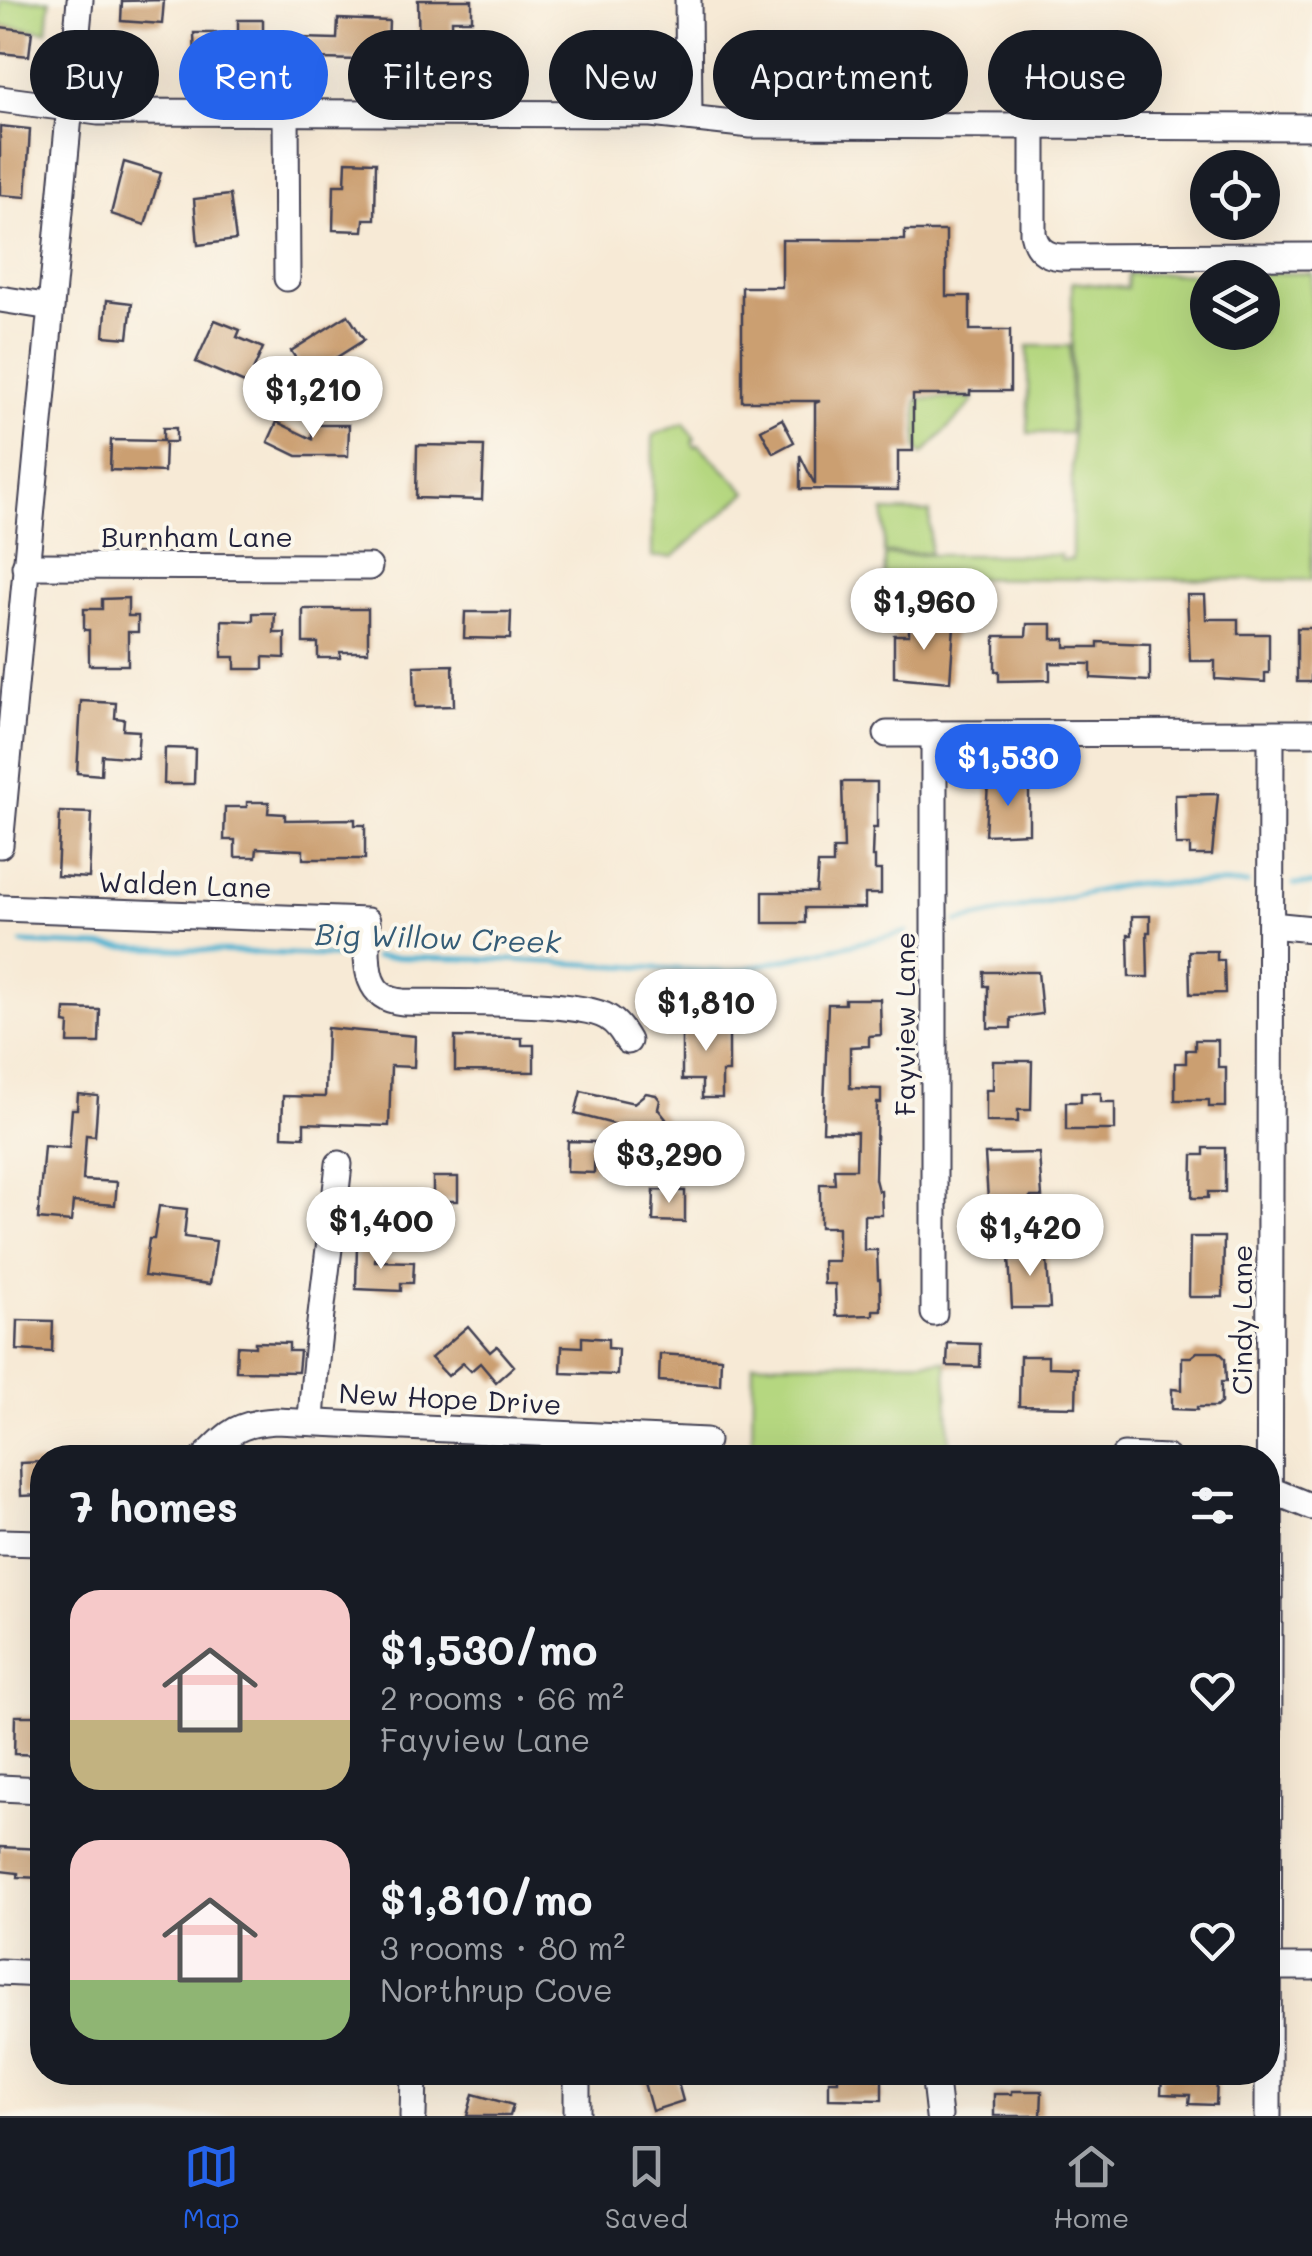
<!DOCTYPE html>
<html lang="en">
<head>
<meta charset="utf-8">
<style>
  body { margin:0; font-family:Mali,sans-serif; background:#242831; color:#f1f3f6; height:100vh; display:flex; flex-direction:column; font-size:38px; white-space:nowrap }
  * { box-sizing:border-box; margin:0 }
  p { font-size:32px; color:#9ea1a6 }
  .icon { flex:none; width:55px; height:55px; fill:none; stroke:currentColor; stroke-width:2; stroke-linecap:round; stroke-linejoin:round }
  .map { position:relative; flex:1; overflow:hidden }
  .details { position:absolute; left:30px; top:1445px; width:1250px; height:640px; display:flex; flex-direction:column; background:#171b24; border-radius:40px; box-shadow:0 10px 40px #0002 }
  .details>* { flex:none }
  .banner { position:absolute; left:30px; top:30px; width:1252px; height:90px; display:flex; gap:20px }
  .controls { position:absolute; left:1190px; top:150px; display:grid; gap:20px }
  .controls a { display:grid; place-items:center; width:90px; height:90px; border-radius:50%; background:#171b24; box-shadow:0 10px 40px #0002; font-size:50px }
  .price { position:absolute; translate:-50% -85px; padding:0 22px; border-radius:35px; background:#fff; color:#222; font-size:32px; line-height:65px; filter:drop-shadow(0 2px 5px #0008) }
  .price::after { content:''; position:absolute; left:50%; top:60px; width:30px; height:22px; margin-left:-15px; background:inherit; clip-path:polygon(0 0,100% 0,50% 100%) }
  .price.active { background:#2563eb; color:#fff }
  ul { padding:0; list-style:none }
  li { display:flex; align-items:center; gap:30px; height:250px; padding:0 40px }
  li span { display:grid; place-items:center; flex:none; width:280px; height:200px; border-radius:30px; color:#555 }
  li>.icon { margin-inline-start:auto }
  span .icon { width:120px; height:120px; fill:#fffc; stroke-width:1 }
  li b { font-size:42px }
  h2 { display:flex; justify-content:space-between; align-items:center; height:120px; padding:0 40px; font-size:42px }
  .pill { padding:0 35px; border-radius:45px; background:#171b24; box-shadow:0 10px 40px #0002; font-size:35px; line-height:90px }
  .pill.active { background:#2563eb; color:#fff }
  .tab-bar { display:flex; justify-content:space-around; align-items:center; height:140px; border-top:2px solid #363941; background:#171b24; font-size:28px; color:#9ea1a6 }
  .tab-bar a { display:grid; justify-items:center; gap:5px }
  .tab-bar .active { color:#2563eb }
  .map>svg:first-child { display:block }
</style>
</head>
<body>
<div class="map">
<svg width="1312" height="2116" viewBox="0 0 1312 2116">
  <rect width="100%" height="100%" fill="#fbf7ec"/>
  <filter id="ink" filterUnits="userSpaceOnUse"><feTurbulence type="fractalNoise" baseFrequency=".01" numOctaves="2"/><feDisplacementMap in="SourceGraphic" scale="20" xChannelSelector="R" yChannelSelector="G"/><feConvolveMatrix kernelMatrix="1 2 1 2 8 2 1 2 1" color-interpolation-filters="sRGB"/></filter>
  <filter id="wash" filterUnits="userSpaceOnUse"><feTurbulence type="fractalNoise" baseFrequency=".0048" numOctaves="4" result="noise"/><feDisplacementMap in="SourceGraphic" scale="40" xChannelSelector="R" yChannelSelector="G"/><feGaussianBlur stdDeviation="2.25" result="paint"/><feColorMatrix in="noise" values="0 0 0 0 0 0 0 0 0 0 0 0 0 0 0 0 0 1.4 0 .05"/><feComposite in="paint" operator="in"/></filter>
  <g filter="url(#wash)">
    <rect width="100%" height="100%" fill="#f7ead6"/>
    <g fill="#b5d780" stroke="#6c7c5e" stroke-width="2.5" fill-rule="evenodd">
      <path d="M0,0H50L47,31L0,26Z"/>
      <path d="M1312,273V580L884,578L885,555H1061V560H1072V282L1127,288L1128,274ZM1208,278H1262V332H1208Z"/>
      <rect x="1028" y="346" width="42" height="87"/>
      <path d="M973,398V402L922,455L917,449V399Z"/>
      <path d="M684,423L695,439L692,442L695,447L699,445L747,492L673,557H652L653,435Z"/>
      <path d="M884,511L930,512V553H884Z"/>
      <path d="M946,1361L950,1457H752L753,1363Z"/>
    </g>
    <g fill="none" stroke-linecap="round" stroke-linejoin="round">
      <g stroke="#52b4d1" stroke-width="5">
        <path d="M1294,884H1312"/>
        <path d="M957,922L1128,884H1247"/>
        <path d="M22,943L359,957"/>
        <path d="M375,957L511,960L729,972L907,932"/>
      </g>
    </g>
    <g id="blocks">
      <g fill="#cb9f71">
        <path d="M164,0L162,24L121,21L122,1Z"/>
        <path d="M418,0H472V20H452L453,64L419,65Z"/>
        <path d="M338,19L389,21L387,68L359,67L360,60L321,59V63L195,61L194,33H238V20H263V37L337,39Z"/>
        <path d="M0,27L32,31L29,56L0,53Z"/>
        <path d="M0,126L30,129L26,197L0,195Z"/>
        <path d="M346,161L376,162L375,219H364L363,231L333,230L334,185H345Z"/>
        <path d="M124,162L161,173L145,225L111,214Z"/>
        <path d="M230,195L236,240L198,245L194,199Z"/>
        <path d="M905,231H946V296H970V330H1010V391H970V395H913V451H898V490L800,489V455L815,485V403L820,401H742V287H782V240H905Z"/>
        <path d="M107,300L132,303L128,338L104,336Z"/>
        <path d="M348,315L364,340L307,376L291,351Z"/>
        <path d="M215,320L240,330L237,337L263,348L247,384L196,362Z"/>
        <path d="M782,419L794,442L773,453L761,430Z"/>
        <path d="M277,422L312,439V425H349L348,456H297L268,442Z"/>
        <path d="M163,428H176V442H165L164,472L110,470L111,440L163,441Z"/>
        <path d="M417,445L484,446L482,500L416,498Z"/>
        <path d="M1187,595H1205L1206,619H1238V634H1269V673H1265V682L1215,679V661H1190Z"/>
        <path d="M128,598V616H138V632H128V665H89V630H84V609H102V599Z"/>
        <path d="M303,609H368V652H340V658H318V643H303Z"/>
        <path d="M465,612H511L510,639L464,638Z"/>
        <path d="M253,613H275L274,633H285V658L263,657V669H235V657H222V620L253,621Z"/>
        <path d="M1027,624H1052V639H1065V647H1098V642L1150,644V681L1091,678V664L1050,663V680L999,681V671H995V636H1026Z"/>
        <path d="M909,626H954L950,682L894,677V635H909Z"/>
        <path d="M1297,628H1312L1311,682H1297Z"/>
        <path d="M453,665L454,706L415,707L414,666Z"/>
        <path d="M81,701L116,703L115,718L124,719L123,730L139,731L137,758L102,755L101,775L77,773Z"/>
        <path d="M165,748L195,749L194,784H164Z"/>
        <path d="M842,782H877V828H873L872,857H875V870H881V894H865V908H805V923H763V892H816L818,864H833V849H844Z"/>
        <path d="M1029,782V833L985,835L988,783Z"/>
        <path d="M1218,794L1212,855H1190V845H1176L1175,795Z"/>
        <path d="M247,802H269L268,813L285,814V820L355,819V825H365V859H303V850L257,848L256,857H235V840H224L225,807H247Z"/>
        <path d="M60,812L92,813L89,878L57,876Z"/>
        <path d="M1132,916H1150V932H1147L1148,977H1129L1128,935H1132Z"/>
        <path d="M1189,951H1217V960H1224L1225,993L1190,994Z"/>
        <path d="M984,972H1038L1042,1014L1011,1018V1028H988V986H984Z"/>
        <path d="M845,999H880L881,1035L869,1036V1046L850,1047V1088L881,1089V1103H877L875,1179L878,1191H881L882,1215H864V1250H877L878,1279H880L881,1310H873V1315L836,1316L835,1284H824L823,1261H838V1227H820V1184H835L834,1169H856L857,1132L823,1131L828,1004H845Z"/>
        <path d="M65,1009L100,1010L99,1043H68L69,1024L64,1023Z"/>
        <path d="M713,1011V1029H729V1072H722V1098H702V1080H682V1031H691V1012Z"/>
        <path d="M327,1028L415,1036L414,1067L391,1066L389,1126L304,1123V1137L282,1136L283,1096L325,1097Z"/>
        <path d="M455,1037L522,1038V1045H534V1072L455,1071Z"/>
        <path d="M1195,1040H1218V1067H1226V1107H1209V1100H1175V1063H1186V1050H1195Z"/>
        <path d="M993,1061H1032L1031,1110H1018V1122H986V1090H993Z"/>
        <path d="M581,1091L634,1103L646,1093L656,1095L660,1100L658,1109L666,1119L648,1133L575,1114Z"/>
        <path d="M1081,1093H1101V1102H1115V1130H1066V1102H1081Z"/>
        <path d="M78,1094L98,1096L95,1136L86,1135L83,1180L117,1182L115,1205L73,1202L71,1222L38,1219L44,1146L69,1148L72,1109H77Z"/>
        <path d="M568,1141L595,1142L594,1173L567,1172Z"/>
        <path d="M601,1142L646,1143L652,1150L630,1168L619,1165Z"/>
        <path d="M1204,1148H1225V1192H1208V1198H1192L1193,1155H1204Z"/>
        <path d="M1039,1153L1042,1197H1030V1217H1003V1200H988L985,1154Z"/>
        <rect x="433" y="1177" width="25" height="24"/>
        <path d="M654,1190L685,1191V1222L653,1221Z"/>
        <path d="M159,1206L187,1209L184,1237L216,1241L210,1284L144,1276L149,1239H154Z"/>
        <path d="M1190,1237H1224L1223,1297H1189Z"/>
        <path d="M1046,1244L1050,1308H1012L1009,1257H1024V1245Z"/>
        <path d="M357,1245L376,1246L375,1261L414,1262L413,1283H401V1291L356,1289Z"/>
        <path d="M18,1320L53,1321L52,1352L17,1350Z"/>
        <path d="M468,1326L490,1352L497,1346L514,1366L496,1382L480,1363L471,1371L463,1363L448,1376L431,1358Z"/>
        <path d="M582,1337L608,1339V1348L618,1349L617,1375L561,1373L562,1346L582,1347Z"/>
        <path d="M255,1342L289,1343V1351H300L298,1372L236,1371L237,1346L255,1347Z"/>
        <path d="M948,1343L980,1344V1367L947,1366Z"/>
        <path d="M1197,1352H1219L1225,1358L1226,1382H1221V1403L1216,1407H1197V1410L1172,1409V1389L1182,1390V1357H1191Z"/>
        <path d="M660,1354L721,1358L720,1385L659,1381Z"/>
        <path d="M1020,1356H1048V1367L1077,1368L1076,1407L1019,1406Z"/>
        <path d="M42,1462V1495L21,1496L20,1463Z"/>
        <path d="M15,1716H36V1737L42,1738V1755L14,1754Z"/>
        <path d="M0,1847L42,1849V1878L18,1877V1873L0,1871Z"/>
        <path d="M641,2072H675L683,2101L652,2111Z"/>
        <path d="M838,2072H876V2079H882V2100L829,2099V2081H838Z"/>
        <path d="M1170,2072L1217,2076L1216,2105L1189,2104L1190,2095L1161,2094L1162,2076H1170Z"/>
        <path d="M1012,2091H1042L1041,2116H994V2094H1012Z"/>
        <path d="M473,2094L513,2105L510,2116H467Z"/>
      </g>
    </g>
  </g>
  <g filter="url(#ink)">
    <use href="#blocks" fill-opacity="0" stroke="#424052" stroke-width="2.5"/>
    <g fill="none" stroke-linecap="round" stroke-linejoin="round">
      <defs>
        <g id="minor">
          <path d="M688,0L689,118"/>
          <path d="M0,99L98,112L651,114L751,125L1312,127"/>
          <path d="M286,113L287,278"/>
          <path d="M1033,125V233C1036,248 1045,256 1061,257L1312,256"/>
          <path d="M0,299L51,307"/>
          <path d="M25,566L369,567"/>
          <path d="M887,734L1312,733"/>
          <path d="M934,734V1313"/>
          <path d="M0,845L80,0"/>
          <path d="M0,908L367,921C368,954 359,998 403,1002C444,1003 579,1000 607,1017C617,1023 622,1031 628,1041"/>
          <path d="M1271,925L1312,929"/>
          <path d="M311,1421C316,1335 330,1250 339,1164"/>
          <path d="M1124,1456L1167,1458"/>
          <path d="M204,1458C230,1432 238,1423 276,1421L706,1441"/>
          <path d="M1268,1489L1312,1507"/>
          <path d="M0,1542L42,1543"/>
          <path d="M0,1788L42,1790"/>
          <path d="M1268,1967H1312"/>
          <path d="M0,1972L42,1974"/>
          <path d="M934,2072L939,2116"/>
          <path d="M413,2116L414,2072"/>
          <path d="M577,2116V2072"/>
          <path d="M1268,2116L1271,734"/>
        </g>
      </defs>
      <use href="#minor" stroke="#424052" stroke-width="29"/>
      <use href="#minor" stroke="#fff" stroke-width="25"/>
    </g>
  </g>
  <g text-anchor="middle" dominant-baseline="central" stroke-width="8" stroke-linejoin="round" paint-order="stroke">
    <g font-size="28" fill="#22223b" stroke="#fbf7ec">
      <text x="197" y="536">Burnham Lane</text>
      <text transform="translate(185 884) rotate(2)">Walden Lane</text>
      <text transform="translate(904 1024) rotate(-90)">Fayview Lane</text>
      <text transform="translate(1241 1320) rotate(-90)">Cindy Lane</text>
      <text transform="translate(450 1398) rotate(3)">New Hope Drive</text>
    </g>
    <g font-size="30" font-style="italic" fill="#355c77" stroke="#fbf7ec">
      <text transform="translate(438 937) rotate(2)">Big Willow Creek</text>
    </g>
  </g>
</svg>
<div class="controls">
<a><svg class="icon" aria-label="locate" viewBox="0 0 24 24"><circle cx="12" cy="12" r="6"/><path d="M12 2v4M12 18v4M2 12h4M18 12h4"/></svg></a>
<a><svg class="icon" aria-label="layers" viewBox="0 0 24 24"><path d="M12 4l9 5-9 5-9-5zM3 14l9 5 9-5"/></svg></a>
</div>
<b class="price" style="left:313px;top:441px">$1,210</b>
<b class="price" style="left:924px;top:653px">$1,960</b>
<b class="price active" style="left:1008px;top:809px">$1,530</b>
<b class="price" style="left:706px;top:1054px">$1,810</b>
<b class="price" style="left:669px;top:1206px">$3,290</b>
<b class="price" style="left:381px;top:1272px">$1,400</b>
<b class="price" style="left:1030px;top:1279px">$1,420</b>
<div class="banner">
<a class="pill">Buy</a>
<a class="pill active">Rent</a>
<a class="pill">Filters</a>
<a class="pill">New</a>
<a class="pill">Apartment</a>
<a class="pill">House</a>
</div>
<section class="details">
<h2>7 homes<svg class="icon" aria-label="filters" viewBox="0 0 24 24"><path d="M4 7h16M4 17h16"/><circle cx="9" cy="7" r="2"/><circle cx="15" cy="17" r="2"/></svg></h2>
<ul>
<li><span style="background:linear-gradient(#f6c9c9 65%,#c2b280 0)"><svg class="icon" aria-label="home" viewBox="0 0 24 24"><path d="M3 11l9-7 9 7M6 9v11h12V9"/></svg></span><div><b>$1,530/mo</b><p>2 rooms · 66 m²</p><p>Fayview Lane</p></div><svg class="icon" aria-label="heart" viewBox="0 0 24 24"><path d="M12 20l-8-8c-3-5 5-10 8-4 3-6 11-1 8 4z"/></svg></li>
<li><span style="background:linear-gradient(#f6c9c9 70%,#8fb573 0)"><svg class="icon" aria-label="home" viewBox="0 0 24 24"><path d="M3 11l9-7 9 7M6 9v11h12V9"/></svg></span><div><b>$1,810/mo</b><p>3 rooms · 80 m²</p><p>Northrup Cove</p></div><svg class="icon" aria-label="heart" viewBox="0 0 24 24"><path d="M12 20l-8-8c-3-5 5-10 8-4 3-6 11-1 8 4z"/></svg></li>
</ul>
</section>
</div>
<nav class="tab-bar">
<a class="active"><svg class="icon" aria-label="map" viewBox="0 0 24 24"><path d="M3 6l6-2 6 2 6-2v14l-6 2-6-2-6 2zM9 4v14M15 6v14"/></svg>Map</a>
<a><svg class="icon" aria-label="saved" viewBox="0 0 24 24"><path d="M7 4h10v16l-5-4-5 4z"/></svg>Saved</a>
<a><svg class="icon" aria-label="home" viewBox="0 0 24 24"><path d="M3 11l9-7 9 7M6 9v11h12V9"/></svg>Home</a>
</nav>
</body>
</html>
